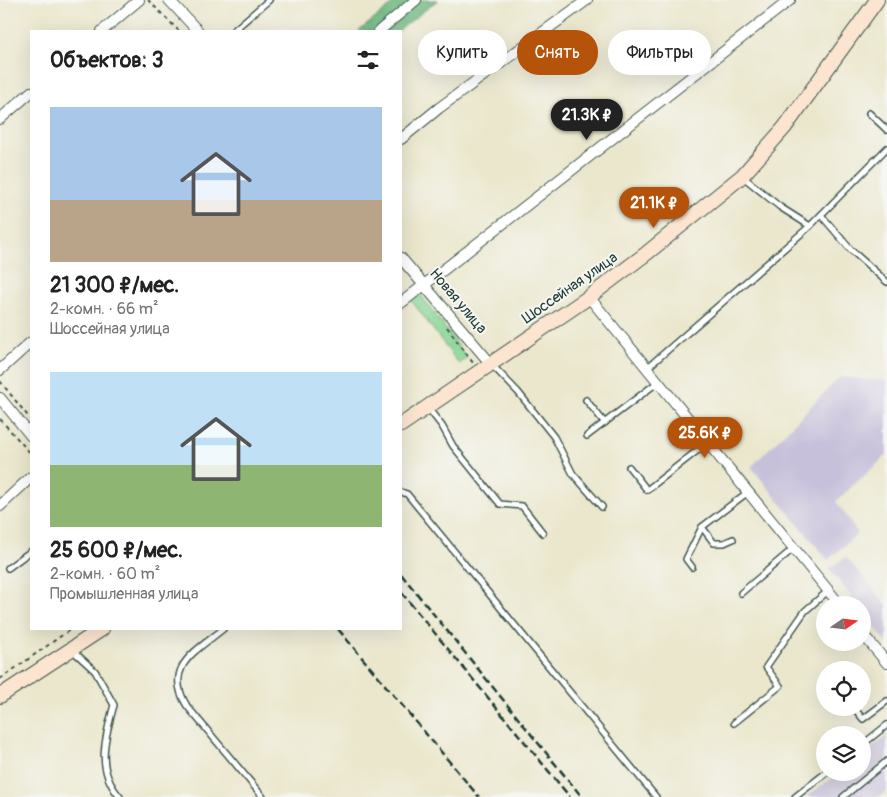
<!DOCTYPE html>
<html lang="ru">
<head>
<meta charset="utf-8">
<style>
  body { margin:0; font-family:Pangolin,sans-serif; background:#f6f6f6; color:#222; height:100vh; display:flex; flex-direction:column; font-size:19px; white-space:nowrap }
  * { box-sizing:border-box; margin:0 }
  p { font-size:16px; color:#767676 }
  .icon { flex:none; width:28px; height:28px; fill:none; stroke:currentColor; stroke-width:2; stroke-linecap:round; stroke-linejoin:round }
  .map { position:relative; flex:1; overflow:hidden }
  .drawer { position:absolute; left:30px; top:30px; width:372px; height:600px; display:flex; flex-direction:column; background:#fff; border-radius:0px; box-shadow:0 5px 20px #0002 }
  .drawer>* { flex:none }
  .top-card { position:absolute; left:418px; top:30px; width:394px; height:45px; display:flex; gap:10px }
  .needle { width:32px; rotate:76deg }
  .fabs { position:absolute; left:816px; top:596px; display:grid; gap:10px }
  .fabs a { display:grid; place-items:center; width:55px; height:55px; border-radius:50%; background:#fff; box-shadow:0 5px 20px #0002; font-size:25px }
  .price { position:absolute; translate:-50% -42px; padding:0 11px; border-radius:18px; background:#b45309; color:#fff; font-size:16px; line-height:32px; filter:drop-shadow(0 1px 2px #0008) }
  .price::after { content:''; position:absolute; left:50%; top:30px; width:15px; height:11px; margin-left:-8px; background:inherit; clip-path:polygon(0 0,100% 0,50% 100%) }
  .price.current { background:#222; color:#fff }
  ul { padding:0; list-style:none }
  li { display:grid; align-content:center; gap:10px; height:265px; padding:0 20px }
  li span { display:grid; place-items:center; height:155px; border-radius:0px; color:#555 }
  li>.icon { margin-inline-start:auto }
  span .icon { width:90px; height:90px; fill:#fffc; stroke-width:1 }
  li b { font-size:21px }
  h2 { display:flex; justify-content:space-between; align-items:center; height:60px; padding:0 20px; font-size:21px }
  .pill { padding:0 18px; border-radius:22px; background:#fff; box-shadow:0 5px 20px #0002; font-size:18px; line-height:45px }
  .pill.current { background:#b45309; color:#fff }
  .map>svg:first-child { display:block }
</style>
</head>
<body>
<div class="map">
<svg width="887" height="797" viewBox="0 0 887 797">
  <rect width="100%" height="100%" fill="#f6f6f2"/>
  <filter id="ink" filterUnits="userSpaceOnUse"><feTurbulence type="fractalNoise" baseFrequency=".02" numOctaves="2"/><feDisplacementMap in="SourceGraphic" scale="10" xChannelSelector="R" yChannelSelector="G"/><feConvolveMatrix kernelMatrix="1 2 1 2 8 2 1 2 1" color-interpolation-filters="sRGB"/></filter>
  <filter id="wash" filterUnits="userSpaceOnUse"><feTurbulence type="fractalNoise" baseFrequency=".0096" numOctaves="4" result="noise"/><feDisplacementMap in="SourceGraphic" scale="20" xChannelSelector="R" yChannelSelector="G"/><feGaussianBlur stdDeviation="1.12" result="paint"/><feColorMatrix in="noise" values="0 0 0 0 0 0 0 0 0 0 0 0 0 0 0 0 0 1.4 0 .05"/><feComposite in="paint" operator="in"/></filter>
  <g filter="url(#wash)">
    <rect width="100%" height="100%" fill="#ebe7cd"/>
    <g fill="#c6c0da">
      <path d="M840,377L887,381V455L836,501L858,533L828,560L751,467Z"/>
      <path d="M846,557L887,605V643L863,611L862,605H858L829,568Z"/>
      <path d="M887,736V791L879,797H806L839,773L862,772L863,754Z"/>
    </g>
    <path fill="#86d594" stroke="#528964" d="M420,294L467,358L459,364L411,300Z"/>
    <path fill="#6cb67e" stroke="#467a59" d="M398,0H438L398,31H359Z"/>
  </g>
  <g filter="url(#ink)">
    <g fill="none" stroke-linecap="round" stroke-linejoin="round">
      <defs>
        <g id="lane">
          <path d="M233,31L269,0"/>
          <path d="M869,113L887,130"/>
          <path d="M742,176L780,207L810,226L887,148"/>
          <path d="M821,215L851,250L887,282"/>
          <path d="M491,364L518,392L554,437L573,474L602,507"/>
          <path d="M647,368L810,226"/>
          <path d="M586,400L605,423"/>
          <path d="M428,408L442,426L453,446L500,504L522,506L543,533"/>
          <path d="M587,436L658,382"/>
          <path d="M629,467L647,490L707,443"/>
          <path d="M401,492L407,494L656,797"/>
          <path d="M702,527L714,543H724L733,539"/>
          <path d="M692,567L686,559L702,527L748,492"/>
          <path d="M8,568L31,551"/>
          <path d="M741,593L794,548"/>
          <path d="M223,629C195,652 163,667 187,706L263,797"/>
          <path d="M72,650L95,671L114,705C105,738 95,769 120,797"/>
          <path d="M854,708L863,719L887,701"/>
          <path d="M734,723L780,686L766,667L805,611L828,591"/>
          <path d="M862,745L887,725"/>
          <path d="M795,797L827,772"/>
          <path d="M843,797L887,761"/>
        </g>
        <g id="street">
          <path d="M169,0L198,31"/>
          <path d="M102,31L139,0"/>
          <path d="M379,31L416,0"/>
          <path d="M0,119L31,92"/>
          <path d="M401,139L439,108L587,0"/>
          <path d="M401,258L491,364"/>
          <path d="M589,297L840,605"/>
          <path d="M401,303L790,0"/>
          <path d="M0,370L31,342"/>
          <path d="M0,398L31,436"/>
          <path d="M0,506L31,477"/>
          <path d="M862,633L887,663"/>
        </g>
        <g id="secondary">
          <path d="M401,425L589,297L647,253L742,176L785,127L877,0"/>
          <path d="M0,696L102,629"/>
        </g>
      </defs>
      <use href="#lane" stroke="#3e564b" stroke-width="8"/>
      <use href="#street" stroke="#3e564b" stroke-width="12"/>
      <use href="#secondary" stroke="#3e564b" stroke-width="16"/>
      <g stroke="#3e564b" stroke-width="2" stroke-dasharray="4 4" stroke-linecap="butt">
        <path d="M148,0L179,31"/>
        <path d="M447,327L473,363"/>
        <path d="M0,381L31,420"/>
        <path d="M0,419L31,454"/>
        <path d="M0,679L71,629"/>
      </g>
      <use href="#lane" stroke="#fff" stroke-width="5"/>
      <use href="#street" stroke="#fff" stroke-width="10"/>
      <use href="#secondary" stroke="#fce5d0" stroke-width="14"/>
      <g stroke="#1f3d34" stroke-width="2.5" stroke-dasharray="8 4" stroke-linecap="butt">
        <path d="M401,574L582,797"/>
        <path d="M401,592L570,797"/>
        <path d="M338,629L479,797"/>
      </g>
    </g>
  </g>
  <g text-anchor="middle" dominant-baseline="central" stroke-width="4" stroke-linejoin="round" paint-order="stroke">
    <g font-size="15" fill="#1f3d34" stroke="#f6f6f2">
      <text transform="translate(570 288) rotate(-35)">Шоссейная улица</text>
      <text transform="translate(458 301) rotate(50)">Новая улица</text>
    </g>
  </g>
</svg>
<div class="fabs">
<a><svg class="needle" viewBox="-14 -14 28 28"><path d="M0-13l5 13h-10z" fill="#e53935"/><path d="M0 13l5-13h-10z" fill="#767676"/></svg></a>
<a><svg class="icon" aria-label="locate" viewBox="0 0 24 24"><circle cx="12" cy="12" r="6"/><path d="M12 2v4M12 18v4M2 12h4M18 12h4"/></svg></a>
<a><svg class="icon" aria-label="layers" viewBox="0 0 24 24"><path d="M12 4l9 5-9 5-9-5zM3 14l9 5 9-5"/></svg></a>
</div>
<b class="price current" style="left:587px;top:141px">21.3K ₽</b>
<b class="price" style="left:654px;top:229px">21.1K ₽</b>
<b class="price" style="left:705px;top:459px">25.6K ₽</b>
<div class="top-card">
<a class="pill">Купить</a>
<a class="pill current">Снять</a>
<a class="pill">Фильтры</a>
</div>
<section class="drawer">
<h2>Объектов: 3<svg class="icon" aria-label="filters" viewBox="0 0 24 24"><path d="M4 7h16M4 17h16"/><circle cx="9" cy="7" r="2"/><circle cx="15" cy="17" r="2"/></svg></h2>
<ul>
<li><span style="background:linear-gradient(#a9c7e8 60%,#b9a48a 0)"><svg class="icon" aria-label="home" viewBox="0 0 24 24"><path d="M3 11l9-7 9 7M6 9v11h12V9"/></svg></span><div><b>21 300 ₽/мес.</b><p>2-комн. · 66 m²</p><p>Шоссейная улица</p></div></li>
<li><span style="background:linear-gradient(#bfe0f5 60%,#8fb573 0)"><svg class="icon" aria-label="home" viewBox="0 0 24 24"><path d="M3 11l9-7 9 7M6 9v11h12V9"/></svg></span><div><b>25 600 ₽/мес.</b><p>2-комн. · 60 m²</p><p>Промышленная улица</p></div></li>
</ul>
</section>
</div>
</body>
</html>
